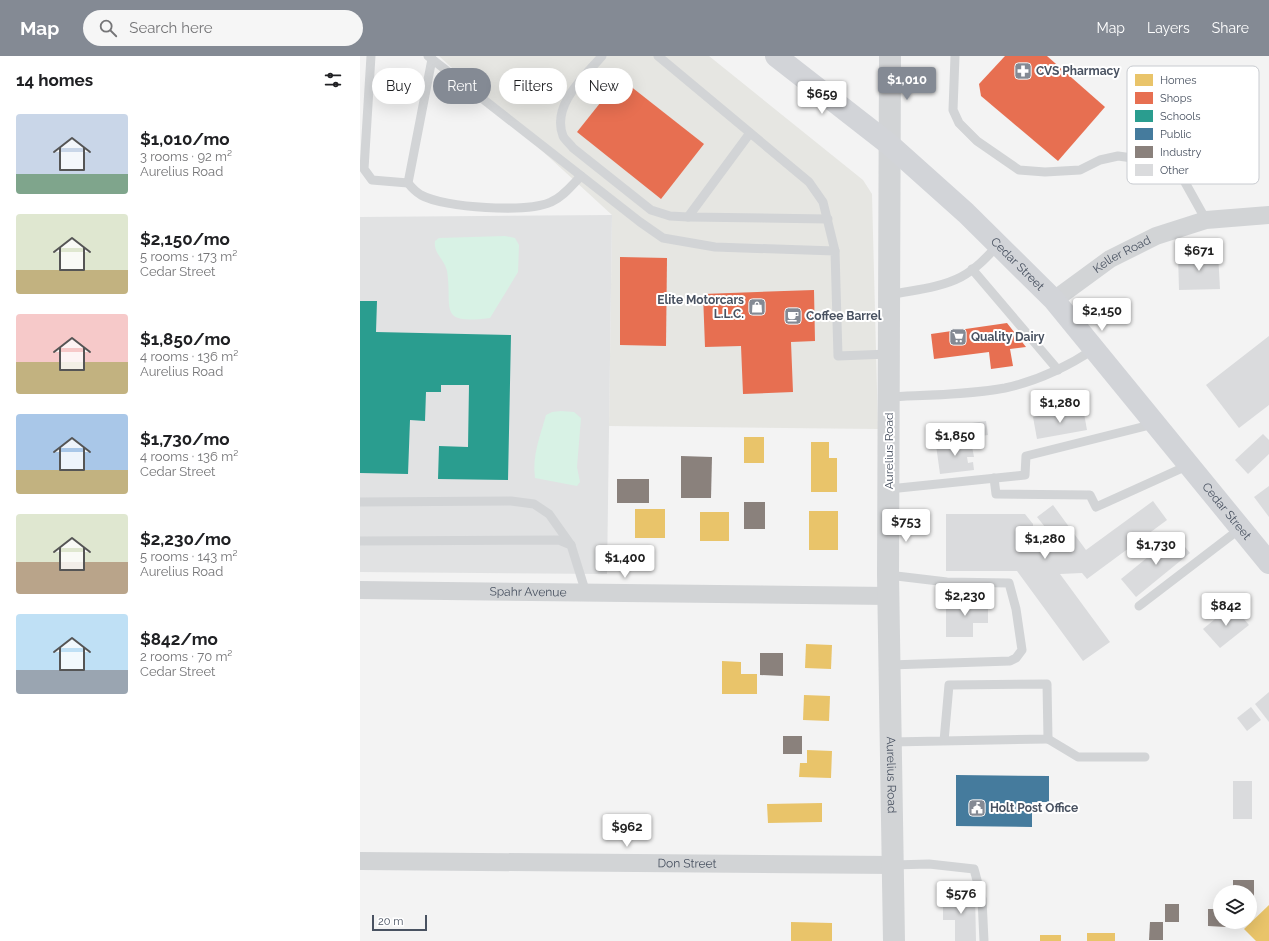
<!DOCTYPE html>
<html lang="en">
<head>
<meta charset="utf-8">
<style>
  body { margin:0; font-family:Raleway,sans-serif; background:#f6f6f6; color:#202124; height:100vh; display:flex; flex-direction:column; font-size:15px; white-space:nowrap }
  * { box-sizing:border-box; margin:0 }
  p { font-size:13px; color:#757577 }
  .icon { flex:none; width:22px; height:22px; fill:none; stroke:currentColor; stroke-width:2; stroke-linecap:round; stroke-linejoin:round }
  .map { position:relative; flex:1; overflow:hidden }
  .drawer { display:flex; flex-direction:column; background:#fff; width:360px }
  .drawer>* { flex:none }
  .guide { position:absolute; left:12px; top:12px; width:380px; height:36px; display:flex; gap:8px }
  .buttons { position:absolute; left:853px; top:829px; display:grid; gap:8px }
  .buttons a { display:grid; place-items:center; width:44px; height:44px; border-radius:50%; background:#fff; box-shadow:0 4px 16px #0002; font-size:20px }
  .scale { position:absolute; left:12px; bottom:10px; width:55px; box-sizing:border-box; padding-left:4px; border:2px solid #495261; border-top:0; font-size:11px; line-height:14px; white-space:nowrap; color:#495261; -webkit-text-stroke:3px #fff; paint-order:stroke }
  .price { position:absolute; translate:-50% -34px; padding:0 9px; border-radius:4px; background:#fff; color:#222; font-size:13px; line-height:26px; filter:drop-shadow(0 1px 2px #0008) }
  .price::after { content:''; position:absolute; left:50%; top:24px; width:12px; height:9px; margin-left:-6px; background:inherit; clip-path:polygon(0 0,100% 0,50% 100%) }
  .price.on { background:#848a94; color:#fff }
  ul { padding:0; list-style:none }
  li { display:flex; align-items:center; gap:12px; height:100px; padding:0 16px }
  li span { display:grid; place-items:center; flex:none; width:112px; height:80px; border-radius:4px; color:#555 }
  li>.icon { margin-inline-start:auto }
  span .icon { width:48px; height:48px; fill:#fffc; stroke-width:1 }
  li b { font-size:17px }
  h2 { display:flex; justify-content:space-between; align-items:center; height:48px; padding:0 16px; font-size:17px }
  .chip { padding:0 14px; border-radius:18px; background:#fff; box-shadow:0 4px 16px #0002; font-size:14px; line-height:36px }
  .chip.on { background:#848a94; color:#fff }
  header { display:flex; align-items:center; gap:24px; box-sizing:border-box; height:56px; padding:0 20px; background:#848a94; color:#fff }
  header strong { font-size:19px }
  nav { display:flex; gap:22px; margin-inline-start:auto; font-size:14px }
  .search { width:280px; height:36px; background:#f6f6f6; display:flex; align-items:center; gap:10px; box-sizing:border-box; padding:0 14px; border-radius:22px; color:#757577; font-size:15px }
  main { display:flex; flex:1; min-height:0 }
  .map>svg:first-child { display:block }
</style>
</head>
<body>
<header>
<strong>Map</strong>
<div class="search"><svg class="icon" aria-label="search" viewBox="0 0 24 24"><circle cx="10" cy="10" r="6"/><path d="M15 15l6 6"/></svg>Search here</div>
<nav><a>Map</a><a>Layers</a><a>Share</a></nav>
</header>
<main>
<section class="drawer">
<h2>14 homes<svg class="icon" aria-label="filters" viewBox="0 0 24 24"><path d="M4 7h16M4 17h16"/><circle cx="9" cy="7" r="2"/><circle cx="15" cy="17" r="2"/></svg></h2>
<ul>
<li><span style="background:linear-gradient(#c9d6e8 75%,#7fa58c 0)"><svg class="icon" aria-label="home" viewBox="0 0 24 24"><path d="M3 11l9-7 9 7M6 9v11h12V9"/></svg></span><div><b>$1,010/mo</b><p>3 rooms · 92 m²</p><p>Aurelius Road</p></div></li>
<li><span style="background:linear-gradient(#dfe7d0 70%,#c2b280 0)"><svg class="icon" aria-label="home" viewBox="0 0 24 24"><path d="M3 11l9-7 9 7M6 9v11h12V9"/></svg></span><div><b>$2,150/mo</b><p>5 rooms · 173 m²</p><p>Cedar Street</p></div></li>
<li><span style="background:linear-gradient(#f6c9c9 60%,#c2b280 0)"><svg class="icon" aria-label="home" viewBox="0 0 24 24"><path d="M3 11l9-7 9 7M6 9v11h12V9"/></svg></span><div><b>$1,850/mo</b><p>4 rooms · 136 m²</p><p>Aurelius Road</p></div></li>
<li><span style="background:linear-gradient(#a9c7e8 70%,#c2b280 0)"><svg class="icon" aria-label="home" viewBox="0 0 24 24"><path d="M3 11l9-7 9 7M6 9v11h12V9"/></svg></span><div><b>$1,730/mo</b><p>4 rooms · 136 m²</p><p>Cedar Street</p></div></li>
<li><span style="background:linear-gradient(#dfe7d0 60%,#b9a48a 0)"><svg class="icon" aria-label="home" viewBox="0 0 24 24"><path d="M3 11l9-7 9 7M6 9v11h12V9"/></svg></span><div><b>$2,230/mo</b><p>5 rooms · 143 m²</p><p>Aurelius Road</p></div></li>
<li><span style="background:linear-gradient(#bfe0f5 70%,#9aa5b1 0)"><svg class="icon" aria-label="home" viewBox="0 0 24 24"><path d="M3 11l9-7 9 7M6 9v11h12V9"/></svg></span><div><b>$842/mo</b><p>2 rooms · 70 m²</p><p>Cedar Street</p></div></li>
</ul>
</section>
<div class="map">
<svg width="909" height="885" viewBox="0 0 909 885">
  <rect width="100%" height="100%" fill="#f3f3f3"/>
  <path fill="#e6e6e2" d="M79,0H349L503,124L512,138L518,373L249,370L252,159Z"/>
  <path fill="#e1e2e3" d="M252,159L247,518L0,516V161Z"/>
  <g fill="#d8f2e5">
    <path d="M145,180L155,182L159,189L158,216L130,262C76,269 93,252 87,215C85,204 73,197 75,185L79,182Z"/>
    <path d="M201,355L214,356L221,362L217,411L220,426L217,430L175,422C172,399 180,381 186,359L192,356Z"/>
  </g>
  <g fill="#e9c46a">
    <rect x="384" y="381" width="20" height="26"/>
    <path d="M451,386H469V402H477V436H451Z"/>
    <rect x="275" y="453" width="30" height="29"/>
    <rect x="449" y="455" width="29" height="39"/>
    <rect x="340" y="456" width="29" height="29"/>
    <path d="M446,588L472,589L471,613L445,612Z"/>
    <path d="M362,605L381,606V618H397V638H362Z"/>
    <path d="M444,639L470,640L469,665L443,664Z"/>
    <path d="M447,694L472,695L471,722L439,721L440,707H447Z"/>
    <path d="M462,747V766L408,767L407,748Z"/>
    <path d="M909,849V885H896L884,873Z"/>
    <path d="M431,866L472,867V885H431Z"/>
    <rect x="727" y="877" width="28" height="8"/>
    <rect x="680" y="879" width="21" height="6"/>
  </g>
  <g fill="#e76f51">
    <path d="M645,0H687L745,51L698,105L621,40L619,28Z"/>
    <path d="M260,22L344,88L301,143L217,76Z"/>
    <path d="M260,201L307,202L306,290L260,289Z"/>
    <path d="M454,234L455,285L431,286L433,336L383,338L381,290L345,291L343,238Z"/>
    <path d="M647,267L666,291L650,293L653,310L631,313L629,296L574,303L571,278Z"/>
  </g>
  <path fill="#2a9d8f" d="M0,245H17L16,276L151,279L148,424L78,423L79,390L108,391L109,329H81V336H66L65,365L50,364L48,418L0,417Z"/>
  <path fill="#457b9d" d="M596,719L689,720V746H672V771L596,770Z"/>
  <g fill="#8a817c">
    <path d="M321,400L352,401L351,442H321Z"/>
    <rect x="257" y="423" width="32" height="24"/>
    <rect x="384" y="446" width="21" height="27"/>
    <path d="M400,597H423V620L400,619Z"/>
    <rect x="423" y="680" width="19" height="18"/>
    <path d="M873,824H894V848H890V836H873Z"/>
    <rect x="805" y="848" width="14" height="18"/>
    <path d="M848,853H860V866H867L866,871L848,870Z"/>
    <path d="M790,866H803V884H789Z"/>
  </g>
  <g fill="#dadbdd">
    <path d="M858,197L860,233L819,234L818,199Z"/>
    <path d="M909,280V349L879,372L846,329Z"/>
    <path d="M723,352L727,374L677,383L673,361Z"/>
    <path d="M626,365L628,379L607,382L605,368Z"/>
    <path d="M903,378L909,384V398L888,418L875,404Z"/>
    <path d="M611,385L614,401H607L608,407L613,406L614,414L580,418L576,389Z"/>
    <path d="M909,430V461L894,441Z"/>
    <path d="M793,445L807,464L727,523L722,517L700,518L750,586L723,605L657,515H586V458H665L673,468V480L675,482H689V476L677,461L693,449L726,494Z"/>
    <path d="M815,479L830,497L776,541L761,523Z"/>
    <path d="M586,545H628V567H613V581H586Z"/>
    <path d="M872,549L889,569L860,592L843,573Z"/>
    <path d="M909,636V666L895,648Z"/>
    <path d="M891,651L901,664L887,675L877,662Z"/>
    <rect x="873" y="725" width="19" height="38"/>
    <path d="M583,837H615L616,885H595V864H583Z"/>
  </g>
  <g fill="none" stroke-linecap="round" stroke-linejoin="round">
    <g stroke="#d2d4d6" stroke-width="9">
      <path d="M11,0L4,113L12,124L48,127L72,3"/>
      <path d="M68,0L280,166L303,182L355,191L475,195L478,300L529,298"/>
      <path d="M242,0C225,20 191,49 203,80C205,84 210,88 213,92L291,154L310,160L328,161L468,163"/>
      <path d="M298,0L449,126L463,146L475,195"/>
      <path d="M595,0L593,54L599,67L617,85L659,114L685,116L720,114L740,104L758,100L802,106L822,121L846,164"/>
      <path d="M48,127C52,132 56,136 61,139C84,152 168,157 191,146C203,141 212,129 221,120"/>
      <path d="M328,161L390,77"/>
      <path d="M612,213L698,314"/>
      <path d="M529,239C553,234 580,232 601,221C616,213 627,201 638,189"/>
      <path d="M529,341C567,339 607,339 645,332C677,325 707,311 734,293"/>
      <path d="M634,422L636,438L730,439L736,451L829,409"/>
      <path d="M529,433L665,419L666,400L794,368"/>
      <path d="M0,446L151,445L174,448L189,458L211,489"/>
      <path d="M0,485L199,484L211,489L226,537"/>
      <path d="M528,519L587,526L649,527L656,553L662,594L656,602L650,605L530,609"/>
      <path d="M779,550L881,472"/>
      <path d="M688,683L718,701H785"/>
      <path d="M531,686L688,683L687,628L589,629L584,685"/>
      <path d="M533,809L569,808L614,813L622,843L624,885"/>
    </g>
    <g stroke="#d2d4d6" stroke-width="18">
      <path id="s1" d="M694,244L750,203L796,180L846,164L909,159"/>
      <path id="s2" d="M0,534L529,540"/>
      <path id="s3" d="M0,805L533,809"/>
    </g>
    <path stroke="#d2d4d6" stroke-width="22" id="s4" d="M530,0L528,519L534,885"/>
    <path stroke="#d2d4d8" stroke-width="22" id="s5" d="M416,0L530,89L606,157L694,244L909,507"/>
  </g>
  <defs>
    <symbol id="pharmacy-square" viewBox="-11 -11 22 22"><rect x="-9" y="-9" width="18" height="18" rx="4" fill="#848a94" stroke="#fff"/><path d="M-2-6h4v4h4v4h-4v4h-4v-4h-4v-4h4Z" fill="#fff"/></symbol>
    <symbol id="shop-square" viewBox="-11 -11 22 22"><rect x="-9" y="-9" width="18" height="18" rx="4" fill="#848a94" stroke="#fff"/><path d="M-5-2.5h2.3a2.7 3.5 0 0 1 5.4 0H5L5.5 6h-11ZM-1.5-2.5h3a1.5 2.3 0 0 0-3 0Z" fill="#fff"/></symbol>
    <symbol id="cafe-square" viewBox="-11 -11 22 22"><rect x="-9" y="-9" width="18" height="18" rx="4" fill="#848a94" stroke="#fff"/><path d="M-5.5-4.5H6V0H3Q3 3.5 0 3.5H-2.5Q-5.5 3.5-5.5 0ZM3-3.2v2h1.7v-2ZM-6 4.5H4V6H-6Z" fill="#fff"/></symbol>
    <symbol id="supermarket-square" viewBox="-11 -11 22 22"><rect x="-9" y="-9" width="18" height="18" rx="4" fill="#848a94" stroke="#fff"/><path d="M-6-5.5h2.5l.6 2H6L4.5 2H-2.5L-4.4-4H-6ZM-1.5 3.2a1.3 1.3 0 1 0 .1 0ZM3 3.2a1.3 1.3 0 1 0 .1 0Z" fill="#fff"/></symbol>
    <symbol id="civic-square" viewBox="-11 -11 22 22"><rect x="-9" y="-9" width="18" height="18" rx="4" fill="#848a94" stroke="#fff"/><path d="M-.6-6.5H3V-4.5H.6V-3L4-1V1h2V6H-6V1h2V-1L-.6-3ZM-1.2 2.5V6h2.4V2.5Z" fill="#fff"/></symbol>
  </defs>
  <g fill-rule="evenodd">
    <use href="#pharmacy-square" x="653" y="5" width="20" height="20"/>
    <use href="#shop-square" x="387" y="241" width="20" height="20"/>
    <use href="#cafe-square" x="423" y="250" width="20" height="20"/>
    <use href="#supermarket-square" x="588" y="271" width="20" height="20"/>
    <use href="#civic-square" x="607" y="742" width="20" height="20"/>
  </g>
  <g text-anchor="middle" dominant-baseline="central" stroke-width="4" stroke-linejoin="round" paint-order="stroke">
    <g font-size="12" font-weight="bold" fill="#495261" stroke="#fff" text-anchor="start">
      <text x="676" y="15">CVS Pharmacy</text>
      <text x="384" y="244" text-anchor="end">Elite Motorcars<tspan x="384" dy="14">L.L.C.</tspan></text>
      <text x="446" y="260">Coffee Barrel</text>
      <text x="611" y="281">Quality Dairy</text>
      <text x="630" y="752">Holt Post Office</text>
    </g>
    <g font-size="12" fill="#495261" stroke="#fff">
      <text stroke="none"><textPath href="#s1" startOffset="82">Keller Road</textPath></text>
      <text stroke="none"><textPath href="#s5" startOffset="319">Cedar Street</textPath></text>
      <text transform="translate(529 395) rotate(-90)">Aurelius Road</text>
      <text stroke="none"><textPath href="#s5" startOffset="643">Cedar Street</textPath></text>
      <text stroke="none"><textPath href="#s2" startOffset="168">Spahr Avenue</textPath></text>
      <text stroke="none"><textPath href="#s4" startOffset="719">Aurelius Road</textPath></text>
      <text stroke="none"><textPath href="#s3" startOffset="327">Don Street</textPath></text>
    </g>
  </g>
  <rect x="767" y="10" width="132" height="118" rx="6" fill="#fff" stroke="#c8cbd0" stroke-width="1"/>
  <rect x="775" y="18" width="18" height="12" fill="#e9c46a"/>
  <rect x="775" y="36" width="18" height="12" fill="#e76f51"/>
  <rect x="775" y="54" width="18" height="12" fill="#2a9d8f"/>
  <rect x="775" y="72" width="18" height="12" fill="#457b9d"/>
  <rect x="775" y="90" width="18" height="12" fill="#8a817c"/>
  <rect x="775" y="108" width="18" height="12" fill="#dadbdd"/>
  <g font-size="11" fill="#495261">
    <text x="800" y="28">Homes</text>
    <text x="800" y="46">Shops</text>
    <text x="800" y="64">Schools</text>
    <text x="800" y="82">Public</text>
    <text x="800" y="100">Industry</text>
    <text x="800" y="118">Other</text>
  </g>
</svg>
<div class="buttons">
<a><svg class="icon" aria-label="layers" viewBox="0 0 24 24"><path d="M12 4l9 5-9 5-9-5zM3 14l9 5 9-5"/></svg></a>
</div>
<div class="scale">20 m</div>
<b class="price on" style="left:547px;top:45px">$1,010</b>
<b class="price" style="left:462px;top:59px">$659</b>
<b class="price" style="left:839px;top:216px">$671</b>
<b class="price" style="left:742px;top:276px">$2,150</b>
<b class="price" style="left:700px;top:368px">$1,280</b>
<b class="price" style="left:595px;top:401px">$1,850</b>
<b class="price" style="left:546px;top:487px">$753</b>
<b class="price" style="left:685px;top:504px">$1,280</b>
<b class="price" style="left:796px;top:510px">$1,730</b>
<b class="price" style="left:265px;top:523px">$1,400</b>
<b class="price" style="left:605px;top:561px">$2,230</b>
<b class="price" style="left:866px;top:571px">$842</b>
<b class="price" style="left:267px;top:792px">$962</b>
<b class="price" style="left:601px;top:859px">$576</b>
<div class="guide">
<a class="chip">Buy</a>
<a class="chip on">Rent</a>
<a class="chip">Filters</a>
<a class="chip">New</a>
</div>
</div>
</main>
</body>
</html>
